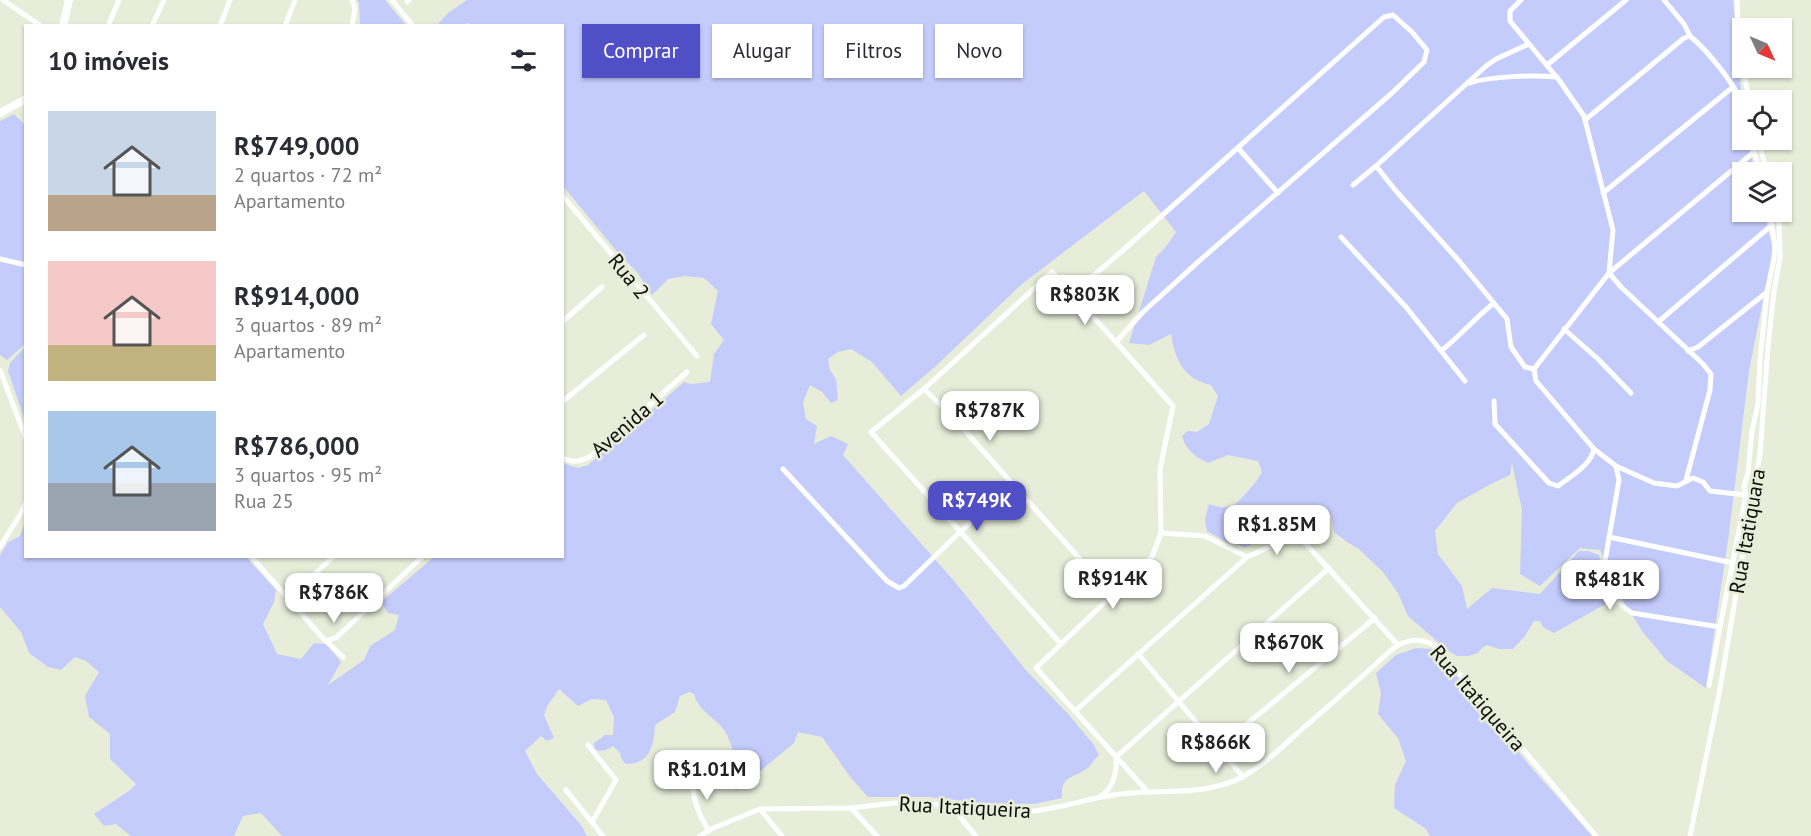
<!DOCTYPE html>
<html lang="pt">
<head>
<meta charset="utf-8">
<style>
  body { margin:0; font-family:"PT Sans",sans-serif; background:#f7f7f7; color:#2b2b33; height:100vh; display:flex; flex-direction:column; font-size:22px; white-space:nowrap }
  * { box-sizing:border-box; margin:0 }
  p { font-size:20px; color:#7c7c81 }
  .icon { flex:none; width:33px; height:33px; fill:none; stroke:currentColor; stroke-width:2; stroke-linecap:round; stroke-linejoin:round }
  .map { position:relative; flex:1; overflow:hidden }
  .details { position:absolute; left:24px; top:24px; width:540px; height:534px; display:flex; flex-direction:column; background:#fff; border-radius:0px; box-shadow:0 2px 4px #0004 }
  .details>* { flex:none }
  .guide { position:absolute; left:582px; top:24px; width:570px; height:54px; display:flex; gap:12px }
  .needle { width:39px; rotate:134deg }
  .buttons { position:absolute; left:1732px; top:18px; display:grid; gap:12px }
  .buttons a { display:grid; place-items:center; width:60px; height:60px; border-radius:0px; background:#fff; box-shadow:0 2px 4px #0004; font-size:30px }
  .price { position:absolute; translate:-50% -51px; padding:0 14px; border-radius:12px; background:#fff; color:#222; font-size:20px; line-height:39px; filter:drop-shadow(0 2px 3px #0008) }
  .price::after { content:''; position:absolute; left:50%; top:36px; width:18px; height:14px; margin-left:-9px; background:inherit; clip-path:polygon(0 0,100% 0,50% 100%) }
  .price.selected { background:#504fc5; color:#fff }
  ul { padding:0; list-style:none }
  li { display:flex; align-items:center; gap:18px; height:150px; padding:0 24px }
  li span { display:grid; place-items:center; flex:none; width:168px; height:120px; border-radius:0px; color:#555 }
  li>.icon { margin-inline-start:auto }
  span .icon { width:72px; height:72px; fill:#fffc; stroke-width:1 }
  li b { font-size:26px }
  h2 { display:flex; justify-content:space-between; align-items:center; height:72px; padding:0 24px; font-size:26px }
  .chip { padding:0 21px; border-radius:0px; background:#fff; box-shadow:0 2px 4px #0004; font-size:21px; line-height:54px }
  .chip.selected { background:#504fc5; color:#fff }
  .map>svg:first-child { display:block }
</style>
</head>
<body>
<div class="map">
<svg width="1811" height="836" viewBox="0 0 1811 836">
  <rect width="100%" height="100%" fill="#e8edda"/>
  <g fill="#c4ccfc">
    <path d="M357,0H385L406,25H360L359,3Z"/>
    <path d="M467,0H1733L1743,114V140H1748L1755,172H1743V212H1764L1773,250L1749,371L1728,541L1706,688L1667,661L1642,631L1616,589L1600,550L1580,548L1540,586L1520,574L1522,510L1512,463L1510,475L1491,484L1457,503L1435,531L1438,554L1462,586L1467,609L1492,588L1540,594L1579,551H1588L1599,555L1601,565L1600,577L1608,594V599L1604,605L1554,633L1543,627L1540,621H1534L1525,636L1513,649H1499L1487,645L1482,648L1478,653L1468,656H1457L1447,650L1408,616L1398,593L1383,572L1360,550L1347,542L1334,532L1331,515L1320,505L1306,512L1288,529L1245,547L1224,541L1207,531L1205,519L1209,504C1230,511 1234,507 1247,492C1253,485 1258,480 1262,472L1258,461L1228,455L1208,463C1194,455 1187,452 1182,436L1188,431L1197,432L1209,424L1218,396L1211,385C1184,379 1175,360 1171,334L1149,345L1129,343L1156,257L1165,248L1176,232L1144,191L1022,284L936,366L901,396L872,362L851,349L838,352L828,359L830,370L836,379L838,400L831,403L822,392L810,385L803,402L806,419L817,426L814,444L831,436L848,444L843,455L955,582L1025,669L1069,715L1094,745L1099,755C1095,759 1092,763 1089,767C1075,779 1060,774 1062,798L1034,804L983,803L929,797H868L851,778L822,737L798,732L794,743L736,791C728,777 734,768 733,753C733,748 729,740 727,735C719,718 699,714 694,694L689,692L680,696L675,712L655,725C654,746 650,764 626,764L622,760L620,753L613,746L606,750L598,751L594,748V743L605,735H613L614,717L606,700L592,699L578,706L559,689L548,705L544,715L554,738L547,741L541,736L525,751L537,774L581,825L587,836H282L261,813L243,816L234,836H131L116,824L104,826L94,814L129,791L136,784L110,759V734L89,717L85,696L99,672L86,661L75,657L61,670L48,667L29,653L21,632L0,607V555L8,542L20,536L25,522L26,556L246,557L276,590L274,602L263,624L277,654L301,659L314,643L326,644L341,662L328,685L364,660L370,646L395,630L399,615L388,613L381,602L434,557L562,556L563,463L578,468L588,465L684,382L692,384L710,382L714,354L724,340L711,324L718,291L704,278L685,276L668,279L652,295L637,272L619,254L563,186L562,26H471L469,23L459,25H437L448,13Z"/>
    <path d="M14,114L25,125V344L7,360L0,355V121Z"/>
    <path d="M25,347V421L8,371L10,363Z"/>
    <path d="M1416,648L1432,649L1442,658L1530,766L1592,836H1430L1426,829L1394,808L1395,785L1406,761L1398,738L1378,714L1381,693L1376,673L1396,655Z"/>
  </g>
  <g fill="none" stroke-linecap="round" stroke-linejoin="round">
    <g stroke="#fff" stroke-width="5">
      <path d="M3,0L41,26"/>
      <path d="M352,0L355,8L352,26"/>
      <path d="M392,0L413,26"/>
      <path d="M1521,0L1510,11V21L1559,80L1584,116L1613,230L1609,273L1534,369L1536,381L1594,449L1616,466L1654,483L1677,486L1693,478L1703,482L1710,491L1746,495L1752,500"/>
      <path d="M1664,0L1684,24L1690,36"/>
      <path d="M1737,0L1739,48L1749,100"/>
      <path d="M407,2L409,0"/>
      <path d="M108,26L119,0"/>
      <path d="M152,26L164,0"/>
      <path d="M220,26L230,0"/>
      <path d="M285,26L295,0"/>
      <path d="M1529,44L1496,59L1486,66L1376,166L1396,191L1460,262L1507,319L1511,347L1525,367L1534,369"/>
      <path d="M1547,65L1626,0"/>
      <path d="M1469,83C1492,76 1533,75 1557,77"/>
      <path d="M1585,120L1684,38L1690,36C1706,49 1738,87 1743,107"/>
      <path d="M1751,140L1760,172"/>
      <path d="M1758,140L1767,172"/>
      <path d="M1238,148L1278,193"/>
      <path d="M1353,185L1376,166"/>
      <path d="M1603,193L1733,87"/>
      <path d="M562,195L697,356"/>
      <path d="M1341,237L1406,307L1465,381"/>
      <path d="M0,259L26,265"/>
      <path d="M1072,294L1129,245L1384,17L1393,15L1412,32L1427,50L1424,62L1392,93L1198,262L1143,312L1116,342L1173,406L1160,469L1161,533L1152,557L1036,668L1147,791"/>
      <path d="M562,322L602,287"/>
      <path d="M1658,322L1772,225"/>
      <path d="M1564,329L1598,359L1631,393"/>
      <path d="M1441,351C1460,336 1475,318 1494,303"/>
      <path d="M1688,351L1698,347L1767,292"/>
      <path d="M0,370L26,439"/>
      <path d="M924,389L1052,272L1116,342"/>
      <path d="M1494,401L1495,424L1549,483L1558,486C1571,476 1591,465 1594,449"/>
      <path d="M562,402L644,335"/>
      <path d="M562,458C574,463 580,462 591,456L687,372"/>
      <path d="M1616,466L1619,480L1604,567C1605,587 1615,602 1632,613L1720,627L1709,685"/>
      <path d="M783,469L887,581L899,588L904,586L960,532L1013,485"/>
      <path d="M1686,480L1710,390L1711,374L1703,364L1621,287L1609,273L1754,152"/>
      <path d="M1161,533L1205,536L1247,557"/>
      <path d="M1609,537L1733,563"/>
      <path d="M0,547L21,513L26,502"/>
      <path d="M251,556L321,636L325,640H330L337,637L423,556"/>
      <path d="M288,599L334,556"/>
      <path d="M1720,627L1746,495L1744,486L1748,473L1752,431L1758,404L1760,359L1767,292L1774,258L1775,244L1769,212"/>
      <path d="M325,640L343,657"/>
      <path d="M1061,644L871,432L924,389L951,415L1112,595"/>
      <path d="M1138,654L1243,777"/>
      <path d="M1075,711L1247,557L1297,534L1398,645"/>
      <path d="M588,745L616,780L592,822"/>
      <path d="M1219,747L1375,618"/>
      <path d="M693,774C691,794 698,814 709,831"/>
      <path d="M566,790L603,836"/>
      <path d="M1101,796C1114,787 1117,772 1116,757L1329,568"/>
      <path d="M951,806L976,836"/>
      <path d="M851,808L877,836"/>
      <path d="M760,809L782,836"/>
      <path d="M700,836L711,829L760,809L851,808L894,803L931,804L1024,812C1055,810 1084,799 1114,795C1157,788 1205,798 1244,776C1265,764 1283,746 1301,730C1331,704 1361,678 1390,651C1405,639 1420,636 1437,647L1596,836"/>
      <path d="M1690,836L1719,694L1760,454L1768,346L1774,291L1780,258L1779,223L1776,212"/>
    </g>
    <g stroke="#fff" stroke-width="8">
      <path d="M63,26L69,0"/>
      <path d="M0,113L26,99"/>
    </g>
  </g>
  <g text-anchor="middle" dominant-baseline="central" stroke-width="5" stroke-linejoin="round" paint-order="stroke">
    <g font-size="21" fill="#0c0e08" stroke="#e8edda">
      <text transform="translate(629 276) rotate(51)">Rua 2</text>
      <text transform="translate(627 424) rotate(-41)">Avenida 1</text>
      <text transform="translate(1747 531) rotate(-80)">Rua Itatiquara</text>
      <text transform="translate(1478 698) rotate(49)">Rua Itatiqueira</text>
      <text transform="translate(965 807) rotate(3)">Rua Itatiqueira</text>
    </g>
  </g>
</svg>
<div class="buttons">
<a><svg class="needle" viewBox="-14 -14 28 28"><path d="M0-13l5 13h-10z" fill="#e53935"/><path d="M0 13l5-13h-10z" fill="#7c7c81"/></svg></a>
<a><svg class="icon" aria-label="locate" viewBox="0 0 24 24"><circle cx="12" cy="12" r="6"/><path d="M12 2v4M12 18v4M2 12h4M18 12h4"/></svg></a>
<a><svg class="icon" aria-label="layers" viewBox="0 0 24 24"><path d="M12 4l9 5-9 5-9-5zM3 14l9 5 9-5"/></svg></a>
</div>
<b class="price" style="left:1085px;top:326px">R$803K</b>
<b class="price" style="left:990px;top:442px">R$787K</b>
<b class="price selected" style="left:977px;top:532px">R$749K</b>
<b class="price" style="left:1277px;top:556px">R$1.85M</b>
<b class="price" style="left:1113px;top:610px">R$914K</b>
<b class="price" style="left:1610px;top:611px">R$481K</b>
<b class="price" style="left:334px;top:624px">R$786K</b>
<b class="price" style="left:1289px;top:674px">R$670K</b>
<b class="price" style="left:1216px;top:774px">R$866K</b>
<b class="price" style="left:707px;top:801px">R$1.01M</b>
<div class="guide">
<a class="chip selected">Comprar</a>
<a class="chip">Alugar</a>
<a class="chip">Filtros</a>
<a class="chip">Novo</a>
</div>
<section class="details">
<h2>10 imóveis<svg class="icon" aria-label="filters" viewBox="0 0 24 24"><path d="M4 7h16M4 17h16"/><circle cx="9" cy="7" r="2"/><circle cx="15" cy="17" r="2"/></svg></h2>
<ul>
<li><span style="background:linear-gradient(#c9d6e8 70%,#b9a48a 0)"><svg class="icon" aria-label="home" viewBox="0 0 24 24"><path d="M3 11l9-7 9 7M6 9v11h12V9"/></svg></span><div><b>R$749,000</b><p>2 quartos · 72 m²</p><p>Apartamento</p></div></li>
<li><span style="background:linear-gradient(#f6c9c9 70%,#c2b280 0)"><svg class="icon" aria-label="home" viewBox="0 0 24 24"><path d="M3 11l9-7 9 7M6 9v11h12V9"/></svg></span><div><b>R$914,000</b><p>3 quartos · 89 m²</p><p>Apartamento</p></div></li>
<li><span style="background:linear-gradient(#a9c7e8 60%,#9aa5b1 0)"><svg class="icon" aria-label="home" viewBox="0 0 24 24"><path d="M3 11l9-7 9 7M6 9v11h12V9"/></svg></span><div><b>R$786,000</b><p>3 quartos · 95 m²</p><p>Rua 25</p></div></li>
</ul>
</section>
</div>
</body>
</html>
